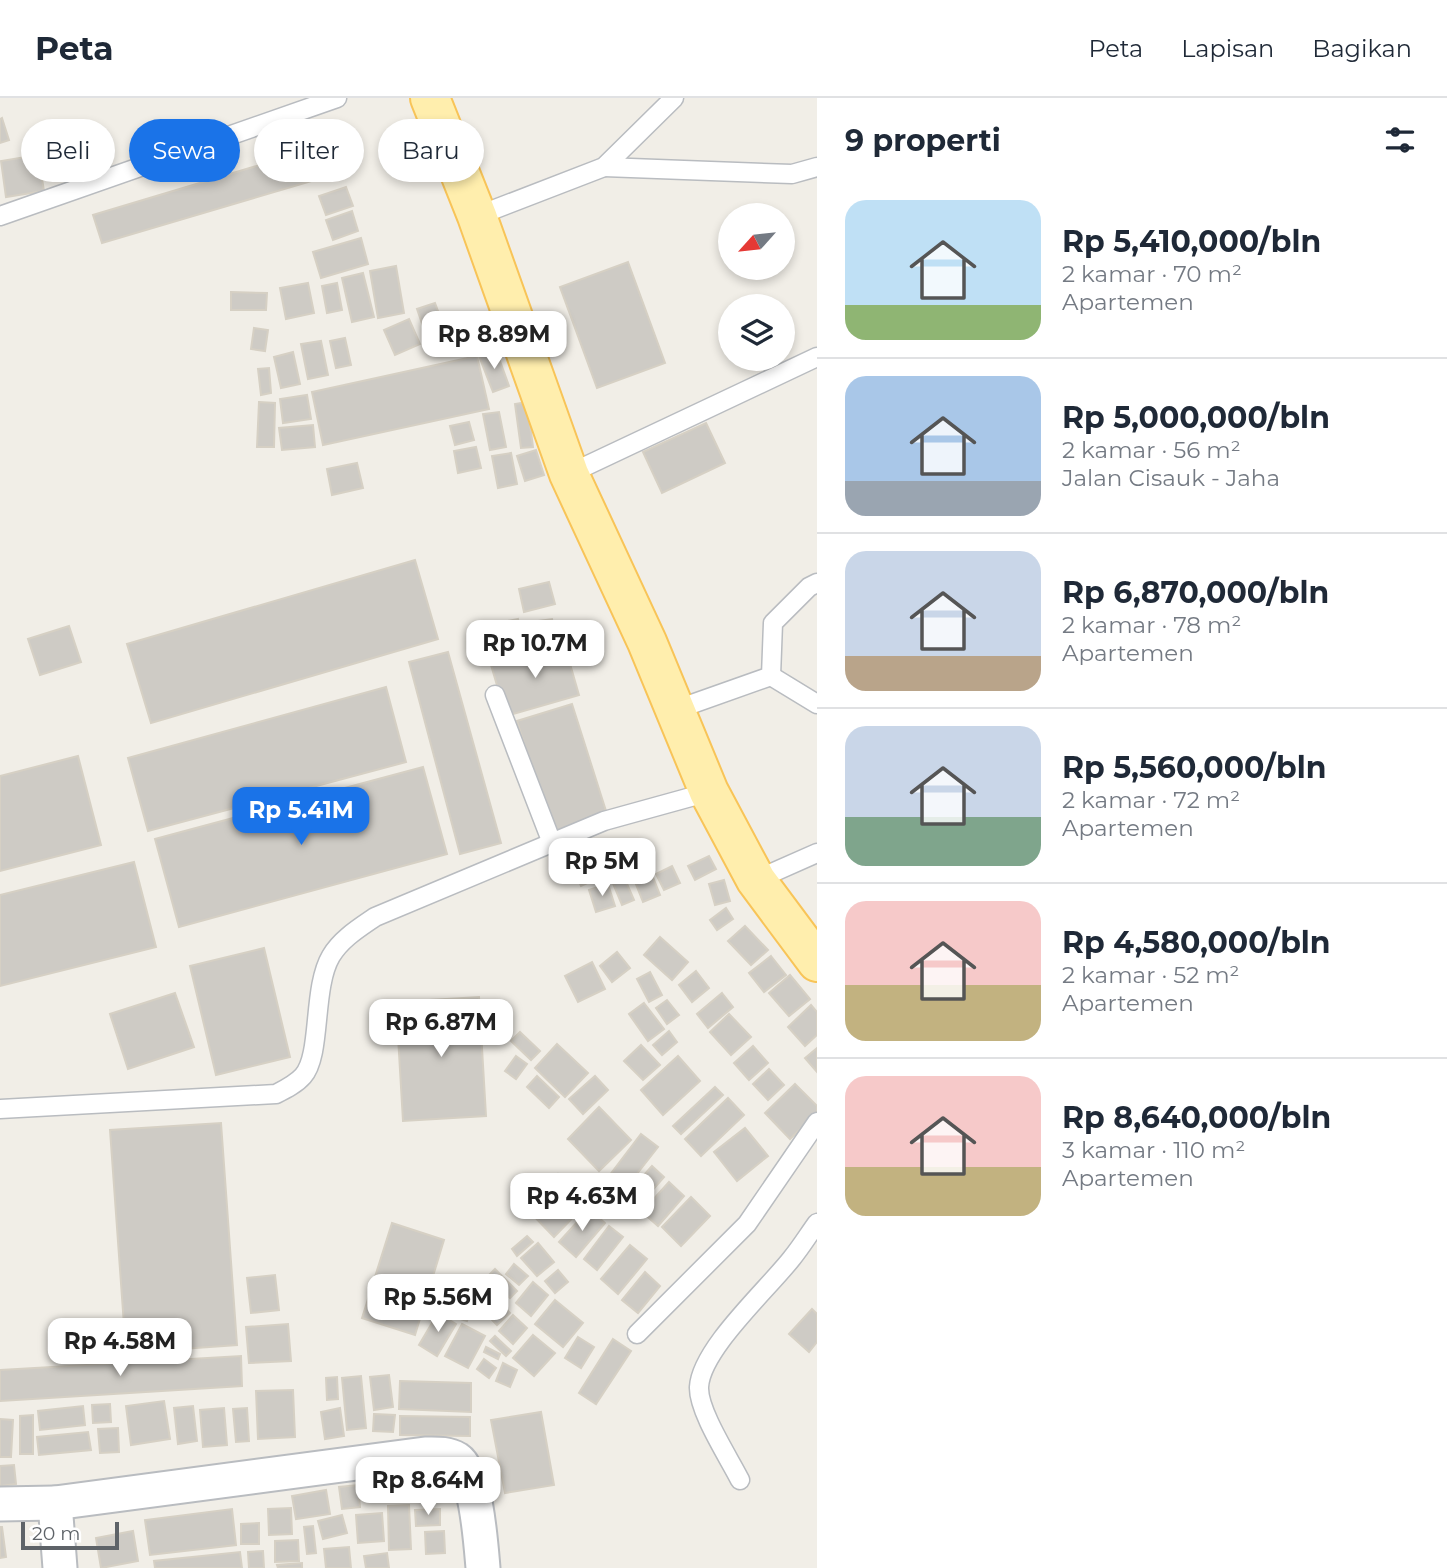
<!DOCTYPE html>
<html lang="id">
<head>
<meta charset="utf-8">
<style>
  body { margin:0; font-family:Montserrat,sans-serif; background:#f2f2f3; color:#1f2937; height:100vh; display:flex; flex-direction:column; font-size:26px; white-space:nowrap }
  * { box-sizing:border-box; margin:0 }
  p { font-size:23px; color:#747a83 }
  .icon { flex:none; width:38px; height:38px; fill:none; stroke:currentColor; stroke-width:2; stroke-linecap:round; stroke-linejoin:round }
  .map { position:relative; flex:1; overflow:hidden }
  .drawer { display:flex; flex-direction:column; background:#fff; width:630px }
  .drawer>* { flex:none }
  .hud { position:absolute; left:21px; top:21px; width:665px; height:63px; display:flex; gap:14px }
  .needle { width:46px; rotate:243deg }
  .controls { position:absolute; left:718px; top:105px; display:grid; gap:14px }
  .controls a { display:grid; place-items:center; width:77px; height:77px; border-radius:50%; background:#fff; box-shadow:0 4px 10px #0003; font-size:35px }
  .scale { position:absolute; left:21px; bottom:18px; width:98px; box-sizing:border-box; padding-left:7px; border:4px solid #5e6368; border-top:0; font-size:19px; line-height:24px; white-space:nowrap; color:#5e6368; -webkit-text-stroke:5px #fff; paint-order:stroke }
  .price { position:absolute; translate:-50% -60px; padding:0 16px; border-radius:14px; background:#fff; color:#222; font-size:23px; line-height:46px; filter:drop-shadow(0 2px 4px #0008) }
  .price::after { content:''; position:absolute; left:50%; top:42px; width:21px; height:16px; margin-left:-10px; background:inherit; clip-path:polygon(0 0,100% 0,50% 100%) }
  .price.selected { background:#1a73e8; color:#fff }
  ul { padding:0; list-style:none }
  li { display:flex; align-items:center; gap:21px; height:175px; padding:0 28px }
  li+li { border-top:2px solid #e0e1e3 }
  li span { display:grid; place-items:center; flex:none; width:196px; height:140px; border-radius:21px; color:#555 }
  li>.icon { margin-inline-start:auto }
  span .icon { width:84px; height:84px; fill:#fffc; stroke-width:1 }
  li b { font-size:30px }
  h2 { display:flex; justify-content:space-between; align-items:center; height:84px; padding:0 28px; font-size:30px }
  .chip { padding:0 24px; border-radius:32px; background:#fff; box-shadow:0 4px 10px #0003; font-size:24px; line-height:63px }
  .chip.selected { background:#1a73e8; color:#fff }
  header { display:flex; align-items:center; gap:42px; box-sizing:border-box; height:98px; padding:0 35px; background:#fff; border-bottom:2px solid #e0e1e3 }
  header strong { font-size:33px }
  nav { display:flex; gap:38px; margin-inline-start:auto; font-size:24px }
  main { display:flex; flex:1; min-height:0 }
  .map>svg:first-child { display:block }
</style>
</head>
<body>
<header>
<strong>Peta</strong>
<nav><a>Peta</a><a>Lapisan</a><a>Bagikan</a></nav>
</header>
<main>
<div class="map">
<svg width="817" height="1470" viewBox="0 0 817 1470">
  <rect width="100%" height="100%" fill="#f1eee7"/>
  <g fill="#cecbc5" stroke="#d6d0c4" stroke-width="2">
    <path d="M2,20L9,42L0,45V21Z"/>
    <path d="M343,42L352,71L102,145L93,117Z"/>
    <path d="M38,57L44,93L6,99L1,63Z"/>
    <path d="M346,89L353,108L326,117L319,98Z"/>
    <path d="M352,113L358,133L333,142L326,122Z"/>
    <path d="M361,140L368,166L321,180L313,154Z"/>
    <path d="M628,164L665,265L597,290L560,189Z"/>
    <path d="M396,168L404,215L378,220L370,173Z"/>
    <path d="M363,175L374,219L352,224L342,180Z"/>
    <path d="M308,185L314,215L286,221L280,190Z"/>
    <path d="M337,185L342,212L327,215L322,188Z"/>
    <path d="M231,194L267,195L266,212H231Z"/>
    <path d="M435,205L447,237L428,243L417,211Z"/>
    <path d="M409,221L420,246L395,257L384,232Z"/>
    <path d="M254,230L268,232L265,253L251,251Z"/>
    <path d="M345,240L351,267L336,270L330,243Z"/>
    <path d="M321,243L328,277L308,281L301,246Z"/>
    <path d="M496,252L509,288L493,294L479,258Z"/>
    <path d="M293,254L300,286L281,290L274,259Z"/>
    <path d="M477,258L489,311L323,347L312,294Z"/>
    <path d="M269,270L271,295L261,297L258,271Z"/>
    <path d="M307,297L311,321L283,325L280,301Z"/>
    <path d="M259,304L275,305L274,349H257Z"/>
    <path d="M527,304L533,349L521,350L515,306Z"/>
    <path d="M499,314L506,349L490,352L483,316Z"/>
    <path d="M469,324L474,342L455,347L450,328Z"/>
    <path d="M706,325L725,365L662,395L643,354Z"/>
    <path d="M313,327L315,349L282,352L279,330Z"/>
    <path d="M476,349L481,370L458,375L454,353Z"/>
    <path d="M536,352L544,377L525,383L517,358Z"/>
    <path d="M511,355L517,386L498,390L492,358Z"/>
    <path d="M357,365L363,390L332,397L327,371Z"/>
    <path d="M415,462L438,541L151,625L127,546Z"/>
    <path d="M549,484L555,506L524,514L519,491Z"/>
    <path d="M518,521L523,549L503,553L498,525Z"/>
    <path d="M552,521L555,541L533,545L530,524Z"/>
    <path d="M69,528L81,564L40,577L28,541Z"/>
    <path d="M564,545L579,597L506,618L491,567Z"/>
    <path d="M448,554L501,745L460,756L409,564Z"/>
    <path d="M386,589L406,664L148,733L128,660Z"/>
    <path d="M572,606L607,716L552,734L517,623Z"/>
    <path d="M78,658L101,747L0,773V678Z"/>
    <path d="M423,669L447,756L179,829L155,741Z"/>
    <path d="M620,744L630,766L581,788L572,766Z"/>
    <path d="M709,758L716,771L695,782L688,768Z"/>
    <path d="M134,764L156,849L0,888V797Z"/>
    <path d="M647,764L660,797L643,804L630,771Z"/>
    <path d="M672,768L680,785L664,792L656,776Z"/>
    <path d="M624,779L634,802L622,807L612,783Z"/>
    <path d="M724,782L730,803L715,807L709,786Z"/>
    <path d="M608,786L615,808L596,814L589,792Z"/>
    <path d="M726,810L733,821L717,832L710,822Z"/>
    <path d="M745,828L768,852L751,867L728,843Z"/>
    <path d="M660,839L688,864L672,882L644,857Z"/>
    <path d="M264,850L290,959L216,977L190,868Z"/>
    <path d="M617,854L630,870L612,884L600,868Z"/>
    <path d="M771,858L786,877L764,894L749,875Z"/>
    <path d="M592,864L605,891L578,904L565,878Z"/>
    <path d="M696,873L709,890L692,904L679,887Z"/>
    <path d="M650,874L662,897L649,904L637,881Z"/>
    <path d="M790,877L810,901L789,918L769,895Z"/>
    <path d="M175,895L194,949L128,971L110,916Z"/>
    <path d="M722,895L733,909L708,930L697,916Z"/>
    <path d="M479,899L486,1018L403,1023L396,904Z"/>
    <path d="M667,902L679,917L667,926L656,910Z"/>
    <path d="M644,905L664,931L648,943L629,916Z"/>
    <path d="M811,907L817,914V937L805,948L788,929Z"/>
    <path d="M729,916L751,939L731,957L710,934Z"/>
    <path d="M669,933L677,944L662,957L653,947Z"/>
    <path d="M520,934L540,953L531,962L511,943Z"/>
    <path d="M557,946L588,975L565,999L535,970Z"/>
    <path d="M641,947L660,967L643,982L624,963Z"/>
    <path d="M753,948L768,965L749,982L734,965Z"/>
    <path d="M817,950V974L805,960Z"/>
    <path d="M516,958L527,966L516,981L505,973Z"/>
    <path d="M678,958L700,983L663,1017L641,992Z"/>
    <path d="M769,971L784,987L768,1002L753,986Z"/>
    <path d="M537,978L559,999L549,1010L527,989Z"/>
    <path d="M595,978L608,992L583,1016L569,1001Z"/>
    <path d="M795,986L817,1008V1015L790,1041L765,1015Z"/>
    <path d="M715,989L723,997L681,1036L673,1028Z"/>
    <path d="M728,1000L744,1017L701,1058L685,1041Z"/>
    <path d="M599,1009L631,1042L599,1073L568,1041Z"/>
    <path d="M221,1025L237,1247L126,1255L110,1032Z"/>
    <path d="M745,1030L768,1058L737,1083L714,1054Z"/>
    <path d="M641,1036L658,1049L625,1091L609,1078Z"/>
    <path d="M652,1068L664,1079L641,1105L629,1094Z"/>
    <path d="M558,1076L587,1105L554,1139L526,1110Z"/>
    <path d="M669,1084L684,1098L658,1128L642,1114Z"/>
    <path d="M691,1099L710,1118L681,1148L662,1129Z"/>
    <path d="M589,1111L605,1125L576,1159L559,1144Z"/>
    <path d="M392,1125L444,1142L415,1237L362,1220Z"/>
    <path d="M609,1128L623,1139L597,1172L584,1161Z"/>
    <path d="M527,1138L533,1144L517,1158L512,1151Z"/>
    <path d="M538,1145L554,1164L537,1178L521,1160Z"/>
    <path d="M630,1147L647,1161L618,1196L601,1181Z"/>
    <path d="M514,1166L528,1178L519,1187L506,1176Z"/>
    <path d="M495,1171L517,1193L510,1200L488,1178Z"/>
    <path d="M558,1172L568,1184L555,1195L545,1183Z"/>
    <path d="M645,1174L660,1188L638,1215L622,1202Z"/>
    <path d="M275,1177L279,1212L251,1215L247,1180Z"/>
    <path d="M533,1184L548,1197L531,1218L516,1205Z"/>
    <path d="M493,1197L510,1215L497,1227L480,1209Z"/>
    <path d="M555,1202L583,1225L563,1249L535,1226Z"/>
    <path d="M461,1209L470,1212L467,1223L457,1220Z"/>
    <path d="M812,1211L817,1216V1244L809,1254L789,1236Z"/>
    <path d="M438,1215L456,1226L437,1258L419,1247Z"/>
    <path d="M513,1217L527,1230L513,1246L499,1233Z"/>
    <path d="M288,1226L291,1263L249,1265L246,1229Z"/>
    <path d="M462,1226L485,1238L468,1270L445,1258Z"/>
    <path d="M533,1237L555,1255L534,1278L513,1260Z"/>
    <path d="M495,1238L511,1253L506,1258L490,1243Z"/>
    <path d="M578,1239L594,1249L581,1270L565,1260Z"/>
    <path d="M613,1241L631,1253L596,1306L579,1295Z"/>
    <path d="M486,1249L500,1256L498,1261L484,1254Z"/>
    <path d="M241,1258L242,1288L0,1303V1272Z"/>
    <path d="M484,1261L496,1270L489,1280L477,1271Z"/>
    <path d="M503,1265L517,1272L510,1289L496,1283Z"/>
    <path d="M389,1277L393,1309L374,1312L370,1279Z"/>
    <path d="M361,1278L366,1330L347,1332L342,1280Z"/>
    <path d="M337,1279L338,1301L327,1302L326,1280Z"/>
    <path d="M400,1283L471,1285V1314L399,1311Z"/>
    <path d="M293,1292L295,1339L258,1341L256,1293Z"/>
    <path d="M164,1303L170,1341L131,1347L126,1308Z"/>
    <path d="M110,1306L111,1324L93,1325L92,1307Z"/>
    <path d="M83,1308L85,1327L40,1332L38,1313Z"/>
    <path d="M193,1308L197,1343L178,1346L174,1310Z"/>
    <path d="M224,1310L227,1347L203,1349L200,1312Z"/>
    <path d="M247,1310L249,1343L236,1344L233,1311Z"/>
    <path d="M340,1310L344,1338L325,1341L321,1314Z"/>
    <path d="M541,1314L554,1387L505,1395L491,1322Z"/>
    <path d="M374,1316L395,1317L393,1334L373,1333Z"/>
    <path d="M33,1317V1356H20V1318Z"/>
    <path d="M400,1318L470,1319V1338L400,1337Z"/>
    <path d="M0,1321L13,1322L11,1359H0Z"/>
    <path d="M118,1330L119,1354L100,1355L98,1331Z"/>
    <path d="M88,1334L91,1352L39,1357L37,1339Z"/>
    <path d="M14,1367L16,1386L0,1388V1368Z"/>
    <path d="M382,1384L410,1385V1401L382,1400Z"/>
    <rect x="416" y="1384" width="22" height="19"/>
    <path d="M358,1387L360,1409L342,1411L339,1389Z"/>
    <path d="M326,1392L330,1416L296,1421L292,1398Z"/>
    <path d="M409,1407L411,1451L389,1452L388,1408Z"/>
    <path d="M291,1410L292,1436L269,1437L268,1411Z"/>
    <path d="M232,1411L236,1447L150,1457L145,1422Z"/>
    <path d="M440,1411V1427L416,1428L415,1412Z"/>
    <path d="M382,1415L384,1443L358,1445L356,1417Z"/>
    <path d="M342,1417L347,1435L323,1441L318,1423Z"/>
    <path d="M259,1425V1446H241V1426Z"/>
    <path d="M313,1428L316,1455L307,1456L304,1429Z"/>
    <path d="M0,1429H2L6,1459L0,1460Z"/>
    <path d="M133,1433L138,1463L101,1470L96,1440Z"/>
    <path d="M444,1433L445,1455L426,1456L425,1434Z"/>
    <path d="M298,1442L299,1463L275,1464V1443Z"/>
    <path d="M349,1449L351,1470H326L324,1451Z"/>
    <path d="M263,1453L264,1470H249L248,1454Z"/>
    <path d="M240,1454L242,1470H155L154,1463Z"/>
    <path d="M387,1455L389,1470H366L364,1458Z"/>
    <path d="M302,1465V1470H278L277,1467Z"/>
  </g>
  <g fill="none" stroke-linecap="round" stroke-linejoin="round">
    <defs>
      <g id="lane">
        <path d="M604,69L792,76L817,69"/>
        <path d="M0,118L337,0"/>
        <path d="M477,118L604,69L674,0"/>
        <path d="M569,376L817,259"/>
        <path d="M771,578L817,606"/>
        <path d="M495,597L552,745"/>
        <path d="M675,612L771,578L773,525L809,489L817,485"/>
        <path d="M756,782L817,755"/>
        <path d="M0,1011L276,996C286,991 296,986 303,978C322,957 312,890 331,858C341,841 359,830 375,819L604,723L709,694"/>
        <path d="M637,1236L747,1126L817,1024"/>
        <path d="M740,1382C729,1360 698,1313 699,1289C701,1251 768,1191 792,1160C801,1149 809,1136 817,1125"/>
      </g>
      <g id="street">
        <path d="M0,1406L55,1405"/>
        <path d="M60,1470L55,1405L425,1356C436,1356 447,1355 457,1361C476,1373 481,1447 483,1470"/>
      </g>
      <path id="primary" d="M430,0L477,118L569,376L647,544L709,694L756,782L817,864"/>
    </defs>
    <use href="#lane" stroke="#b9bcc0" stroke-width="21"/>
    <use href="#street" stroke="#b9bcc0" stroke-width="37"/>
    <use href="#primary" stroke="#f8c458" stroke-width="42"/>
    <use href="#lane" stroke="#fff" stroke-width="18"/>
    <use href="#street" stroke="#fff" stroke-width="33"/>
    <use href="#primary" stroke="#ffeead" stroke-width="38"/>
  </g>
</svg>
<div class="controls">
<a><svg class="needle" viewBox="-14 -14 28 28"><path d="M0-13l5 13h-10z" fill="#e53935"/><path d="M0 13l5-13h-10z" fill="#747a83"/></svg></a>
<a><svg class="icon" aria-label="layers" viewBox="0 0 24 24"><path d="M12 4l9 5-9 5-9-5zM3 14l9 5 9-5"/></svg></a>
</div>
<div class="scale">20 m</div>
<b class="price" style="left:494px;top:273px">Rp 8.89M</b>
<b class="price" style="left:535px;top:582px">Rp 10.7M</b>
<b class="price selected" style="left:301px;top:749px">Rp 5.41M</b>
<b class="price" style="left:602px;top:800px">Rp 5M</b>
<b class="price" style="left:441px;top:961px">Rp 6.87M</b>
<b class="price" style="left:582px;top:1135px">Rp 4.63M</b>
<b class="price" style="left:438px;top:1236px">Rp 5.56M</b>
<b class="price" style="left:120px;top:1280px">Rp 4.58M</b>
<b class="price" style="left:428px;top:1419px">Rp 8.64M</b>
<div class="hud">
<a class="chip">Beli</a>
<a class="chip selected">Sewa</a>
<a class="chip">Filter</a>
<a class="chip">Baru</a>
</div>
</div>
<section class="drawer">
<h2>9 properti<svg class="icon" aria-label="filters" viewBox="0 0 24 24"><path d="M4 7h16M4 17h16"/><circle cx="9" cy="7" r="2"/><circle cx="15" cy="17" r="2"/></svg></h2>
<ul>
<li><span style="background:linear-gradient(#bfe0f5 75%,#8fb573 0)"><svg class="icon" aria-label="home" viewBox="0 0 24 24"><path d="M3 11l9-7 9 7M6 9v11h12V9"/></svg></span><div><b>Rp 5,410,000/bln</b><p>2 kamar · 70 m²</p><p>Apartemen</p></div></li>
<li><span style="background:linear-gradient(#a9c7e8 75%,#9aa5b1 0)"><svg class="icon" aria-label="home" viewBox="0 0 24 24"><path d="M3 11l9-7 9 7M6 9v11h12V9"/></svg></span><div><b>Rp 5,000,000/bln</b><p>2 kamar · 56 m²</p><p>Jalan Cisauk - Jaha</p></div></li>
<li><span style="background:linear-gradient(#c9d6e8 75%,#b9a48a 0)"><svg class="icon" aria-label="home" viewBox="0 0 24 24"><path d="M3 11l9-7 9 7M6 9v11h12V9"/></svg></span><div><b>Rp 6,870,000/bln</b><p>2 kamar · 78 m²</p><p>Apartemen</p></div></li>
<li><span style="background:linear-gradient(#c9d6e8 65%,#7fa58c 0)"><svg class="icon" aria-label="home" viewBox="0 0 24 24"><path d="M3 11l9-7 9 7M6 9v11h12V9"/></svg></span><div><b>Rp 5,560,000/bln</b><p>2 kamar · 72 m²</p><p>Apartemen</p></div></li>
<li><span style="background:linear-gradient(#f6c9c9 60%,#c2b280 0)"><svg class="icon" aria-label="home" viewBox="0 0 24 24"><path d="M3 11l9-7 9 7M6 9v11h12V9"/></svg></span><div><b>Rp 4,580,000/bln</b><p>2 kamar · 52 m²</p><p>Apartemen</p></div></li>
<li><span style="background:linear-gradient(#f6c9c9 65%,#c2b280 0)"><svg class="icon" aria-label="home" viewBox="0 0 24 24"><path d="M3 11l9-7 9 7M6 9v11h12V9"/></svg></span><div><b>Rp 8,640,000/bln</b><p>3 kamar · 110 m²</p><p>Apartemen</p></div></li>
</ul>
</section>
</main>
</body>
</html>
